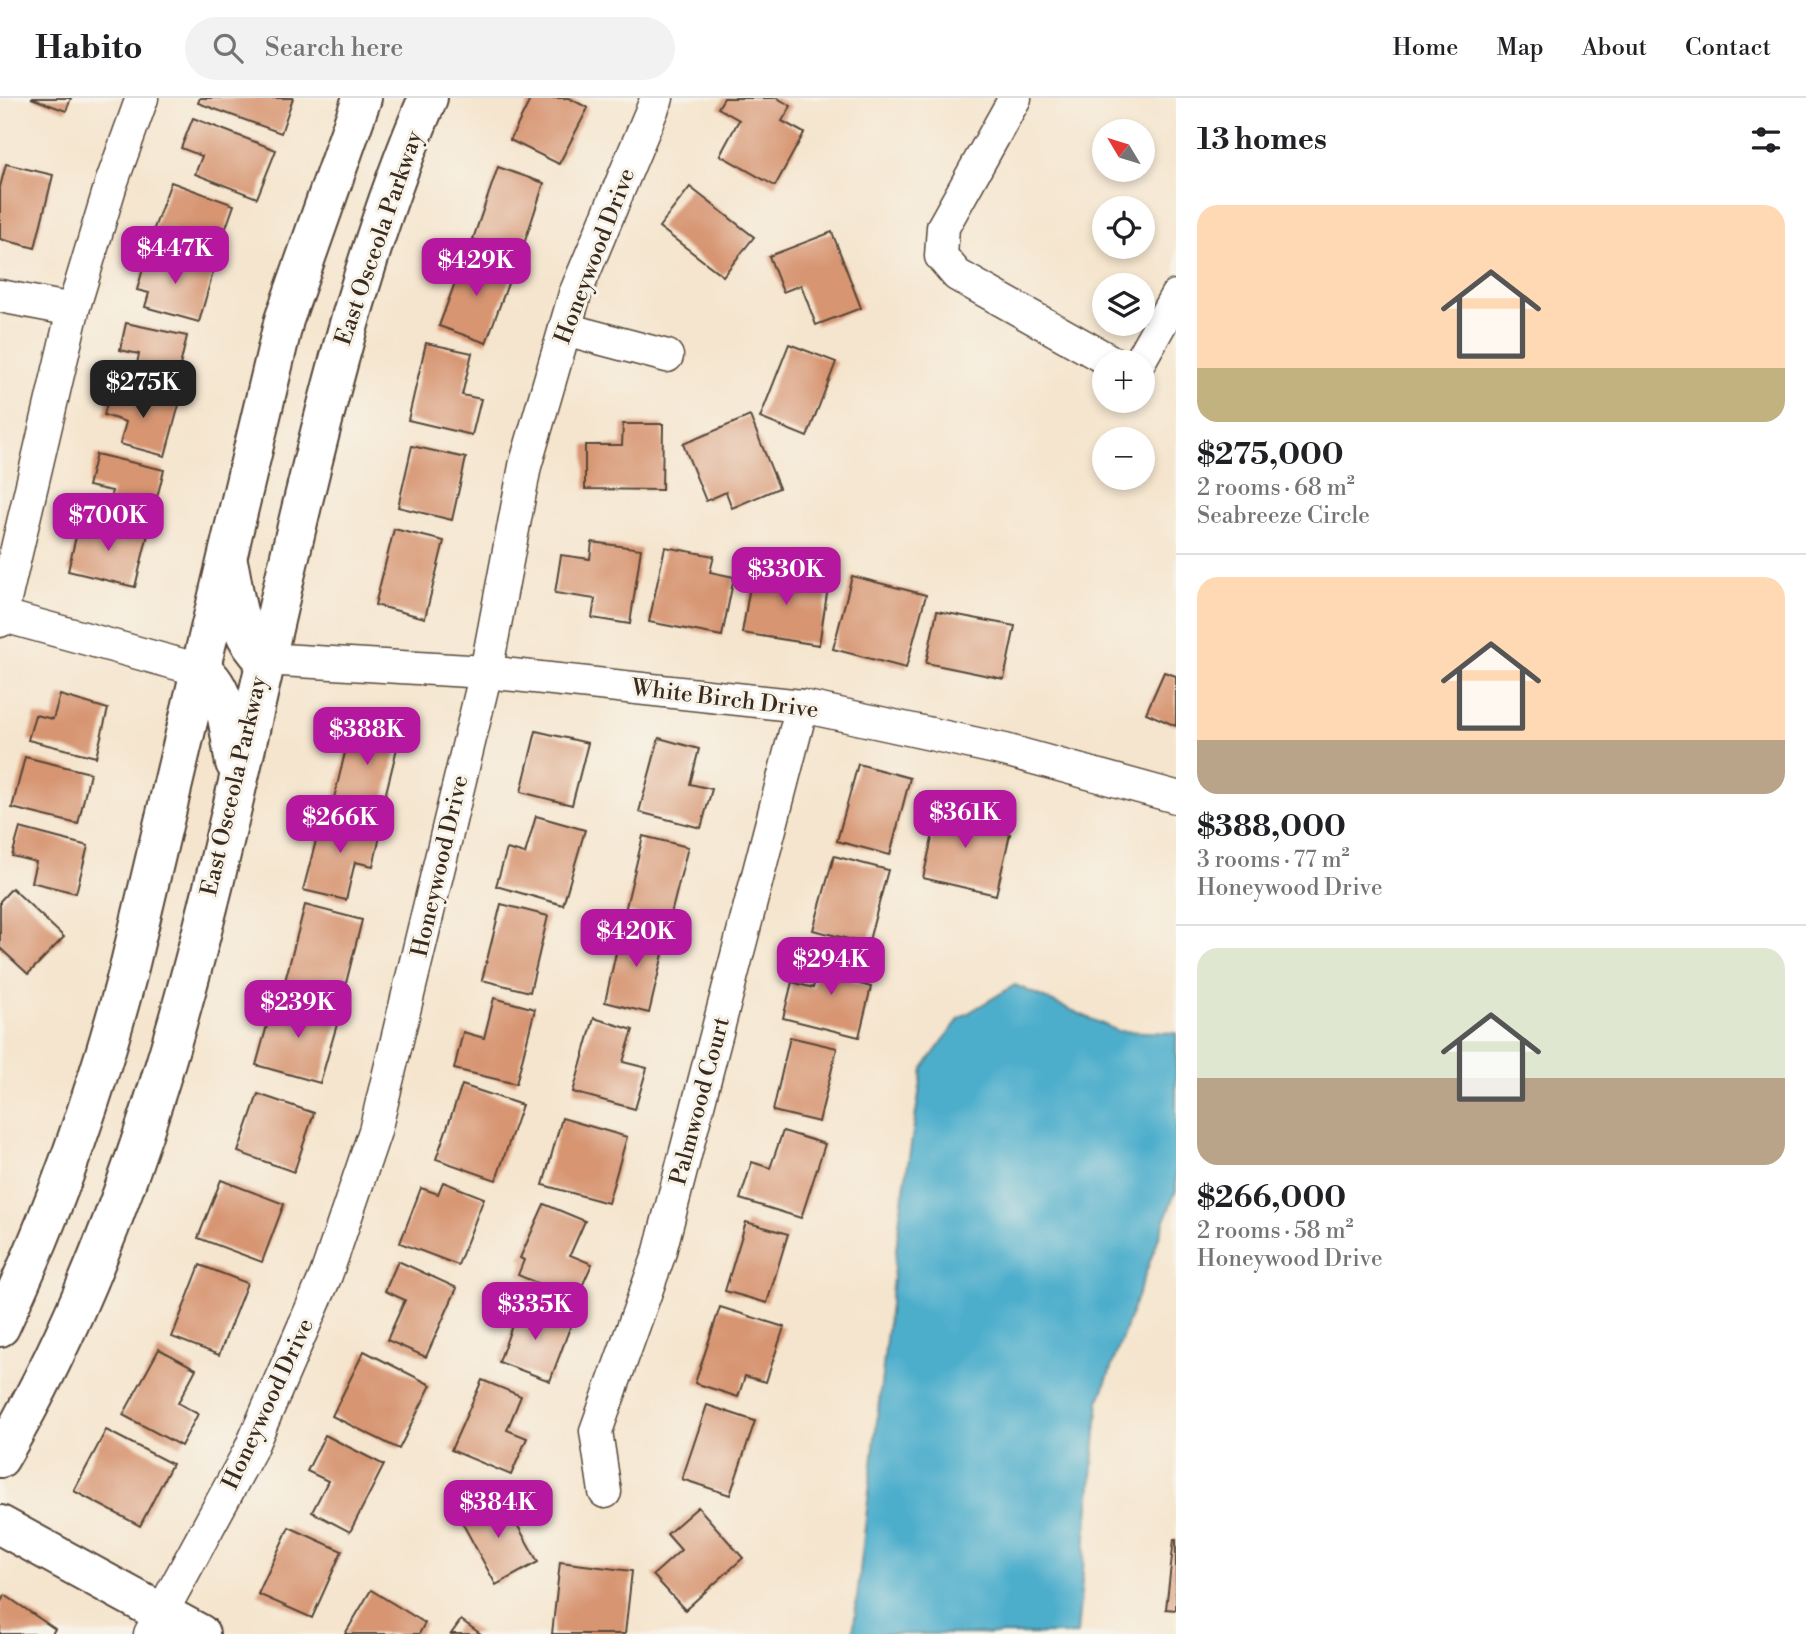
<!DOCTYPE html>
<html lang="en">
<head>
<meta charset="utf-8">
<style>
  body { margin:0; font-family:"Libre Bodoni",serif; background:#f2f2f2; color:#202124; height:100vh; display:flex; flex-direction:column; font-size:26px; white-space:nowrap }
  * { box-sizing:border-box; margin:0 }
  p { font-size:23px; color:#757577 }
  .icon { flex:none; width:38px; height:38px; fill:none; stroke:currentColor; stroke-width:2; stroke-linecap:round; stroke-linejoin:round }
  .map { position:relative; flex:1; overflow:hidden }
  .sheet { display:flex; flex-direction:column; background:#fff; width:630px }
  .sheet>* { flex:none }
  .needle { width:46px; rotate:308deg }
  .controls { position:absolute; left:1092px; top:21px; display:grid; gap:14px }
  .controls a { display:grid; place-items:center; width:63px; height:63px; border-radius:50%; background:#fff; box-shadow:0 4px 10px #0003; font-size:35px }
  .price { position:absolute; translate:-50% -60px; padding:0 16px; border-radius:14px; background:#b5179e; color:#fff; font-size:23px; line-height:46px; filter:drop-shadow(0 2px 4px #0008) }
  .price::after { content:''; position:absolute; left:50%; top:42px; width:21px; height:16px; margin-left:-10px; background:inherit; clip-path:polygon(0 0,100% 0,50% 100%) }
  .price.current { background:#222; color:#fff }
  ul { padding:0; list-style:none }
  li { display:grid; align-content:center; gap:14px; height:371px; padding:0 21px }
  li+li { border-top:2px solid #e0e0e0 }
  li span { display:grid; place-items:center; height:217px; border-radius:21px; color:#555 }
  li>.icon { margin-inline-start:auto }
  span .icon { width:126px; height:126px; fill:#fffc; stroke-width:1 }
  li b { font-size:30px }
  h2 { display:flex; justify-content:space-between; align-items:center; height:84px; padding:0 21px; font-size:30px }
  header { display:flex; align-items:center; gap:42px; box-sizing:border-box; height:98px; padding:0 35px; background:#fff; border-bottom:2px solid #e0e0e0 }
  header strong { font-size:33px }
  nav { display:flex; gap:38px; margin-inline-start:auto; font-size:24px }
  .search { width:490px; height:63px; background:#f2f2f2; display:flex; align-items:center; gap:18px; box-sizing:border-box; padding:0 24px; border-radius:38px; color:#757577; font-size:26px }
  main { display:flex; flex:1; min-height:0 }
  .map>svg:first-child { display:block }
</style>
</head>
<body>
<header>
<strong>Habito</strong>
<div class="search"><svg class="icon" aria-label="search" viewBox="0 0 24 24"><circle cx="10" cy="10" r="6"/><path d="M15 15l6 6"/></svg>Search here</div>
<nav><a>Home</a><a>Map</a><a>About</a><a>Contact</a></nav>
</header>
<main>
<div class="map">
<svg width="1176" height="1536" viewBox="0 0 1176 1536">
  <rect width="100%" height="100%" fill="#f7f3e8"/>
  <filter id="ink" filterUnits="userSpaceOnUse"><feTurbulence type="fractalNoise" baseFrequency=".0143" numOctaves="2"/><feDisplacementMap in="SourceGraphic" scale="14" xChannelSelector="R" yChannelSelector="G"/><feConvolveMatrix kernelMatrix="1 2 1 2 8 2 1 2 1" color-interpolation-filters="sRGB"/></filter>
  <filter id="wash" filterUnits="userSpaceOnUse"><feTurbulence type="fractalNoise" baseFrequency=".00686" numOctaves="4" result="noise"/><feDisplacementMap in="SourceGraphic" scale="28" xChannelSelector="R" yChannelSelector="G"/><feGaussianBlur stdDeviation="1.57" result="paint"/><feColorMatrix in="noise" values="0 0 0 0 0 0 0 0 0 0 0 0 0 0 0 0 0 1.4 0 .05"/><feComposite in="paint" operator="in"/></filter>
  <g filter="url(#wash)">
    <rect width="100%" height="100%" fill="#f5e5ce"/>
    <path fill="#4daecc" stroke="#446c75" stroke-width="2" d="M1015,887L1118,933L1176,935V1092L1099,1303L1077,1536H853L900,1117L923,970L960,920Z"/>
    <g id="blocks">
      <g fill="#d79572">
        <path d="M31,0H71L66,13Z"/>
        <path d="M200,0H293L281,35L198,5Z"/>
        <path d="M531,0H569L588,10L559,66L510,42Z"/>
        <path d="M724,0H777L791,8L782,23L804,35L775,88L720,57L739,22L718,10Z"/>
        <path d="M193,20L276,52L257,100L195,76L202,58L181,50Z"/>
        <path d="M6,66L53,77L35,150L0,141V89Z"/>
        <path d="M498,69L544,85L520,158L473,141Z"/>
        <path d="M171,84L234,107L216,158L152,136Z"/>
        <path d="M690,89L754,139L723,178L659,129Z"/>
        <path d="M832,134L861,210L816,227L801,187L783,194L769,158Z"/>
        <path d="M148,153L214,171L199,224L145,209L149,195L137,192Z"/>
        <path d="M466,155L513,172L486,245L439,228Z"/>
        <path d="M126,225L187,238L175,289L134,281L139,256L120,252Z"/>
        <path d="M426,245L472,255L462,297L481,301L472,337L408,322Z"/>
        <path d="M789,246L836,264L807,339L760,320Z"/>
        <path d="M111,289L179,307L165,358L120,346L126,324L104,317Z"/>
        <path d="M750,318L779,390L732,410L726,394L706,403L683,346Z"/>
        <path d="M623,326H663L662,392L585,391V347H622Z"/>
        <path d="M412,348L466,360L452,422L398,409Z"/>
        <path d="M96,356L164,372L151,423L107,413L112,393L88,388Z"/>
        <path d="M80,421L148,436L135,489L68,473Z"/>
        <path d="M394,431L444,443L425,520L375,507Z"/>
        <path d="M592,444L641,451L630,526L592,520L595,501L555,495L561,457L590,461Z"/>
        <path d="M665,449L714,458L710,474L734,479L722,538L649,524Z"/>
        <path d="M753,471L829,483L819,547L742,535Z"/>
        <path d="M852,478L926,497L906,570L833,551Z"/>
        <path d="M937,513L1015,528L1004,581L926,565Z"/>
        <path d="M1164,574L1176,578V628L1146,615Z"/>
        <path d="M60,597L108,611L96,659L28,642L35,617L53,621Z"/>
        <path d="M352,626L400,638L382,711L334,700Z"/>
        <path d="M536,633L588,645L572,707L521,694Z"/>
        <path d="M659,640L699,651L690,686L712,691L701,730L639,714Z"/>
        <path d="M25,659L90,675L78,726L12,710Z"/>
        <path d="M858,666L910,680L890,757L837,743Z"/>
        <path d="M941,701L978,710L974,728L1010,736L996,797L923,780Z"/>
        <path d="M323,716L382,730L373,768L355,764L346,802L303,792Z"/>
        <path d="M536,718L585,732L563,807L496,788L507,751L525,756Z"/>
        <path d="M20,730L88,748L76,795L31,784L36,764L12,758Z"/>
        <path d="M643,738L688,749L669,824L625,813Z"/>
        <path d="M834,758L888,772L868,846L813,832Z"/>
        <path d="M12,790L64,839L28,876L0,850V803Z"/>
        <path d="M501,806L548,818L530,894L482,882Z"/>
        <path d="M305,807L362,822L343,897L285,883Z"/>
        <path d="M622,828L667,839L649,915L605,904Z"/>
        <path d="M823,852L859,861L853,884L871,889L859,939L783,920L792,884L813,890Z"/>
        <path d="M275,899L340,916L320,985L256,967Z"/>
        <path d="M494,900L535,911L516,986L454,971L463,934L484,940Z"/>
        <path d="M594,920L633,932L623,964L647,970L635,1011L573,994Z"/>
        <path d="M790,939L837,950L819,1024L773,1013Z"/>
        <path d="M462,987L522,1007L496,1082L436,1061Z"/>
        <path d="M258,996L314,1015L294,1074L238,1054Z"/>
        <path d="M562,1020L627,1039L608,1105L543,1087Z"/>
        <path d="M783,1033L825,1046L801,1120L740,1101L752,1064L770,1070Z"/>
        <path d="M221,1082L284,1106L262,1164L198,1140Z"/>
        <path d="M443,1084L484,1100L458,1167L400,1145L421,1090L438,1096Z"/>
        <path d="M544,1106L585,1123L570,1157L592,1166L576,1202L518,1177L524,1162L520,1160Z"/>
        <path d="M746,1124L788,1136L767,1205L725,1193Z"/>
        <path d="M398,1163L457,1190L426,1259L387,1242L405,1202L385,1193Z"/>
        <path d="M200,1167L247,1185L219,1257L172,1239Z"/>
        <path d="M520,1205L572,1224L550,1283L499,1264Z"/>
        <path d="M720,1209L784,1229L766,1284L745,1278L738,1299L695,1285Z"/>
        <path d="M159,1251L196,1271L178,1305L198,1316L181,1348L123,1317Z"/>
        <path d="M364,1253L431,1287L399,1351L332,1318Z"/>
        <path d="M482,1282L521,1298L507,1332L527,1340L511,1377L451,1352Z"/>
        <path d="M707,1307L755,1323L730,1397L682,1381Z"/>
        <path d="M106,1332L172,1366L140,1428L74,1393Z"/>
        <path d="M325,1337L384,1367L350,1434L312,1414L328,1383L307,1373Z"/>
        <path d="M500,1396L538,1464L496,1487L459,1419Z"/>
        <path d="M698,1409L743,1460L685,1512L653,1477L681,1452L667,1436Z"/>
        <path d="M289,1429L342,1453L312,1520L258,1496Z"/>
        <path d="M1174,1441H1176V1512L1166,1511Z"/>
        <path d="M560,1464L632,1473L625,1536H552Z"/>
        <path d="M371,1492L425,1525L419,1536H345Z"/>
        <path d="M5,1497L55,1531L52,1536H0V1505Z"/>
        <path d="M461,1522L481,1536H451Z"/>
      </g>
    </g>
  </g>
  <g filter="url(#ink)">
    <use href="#blocks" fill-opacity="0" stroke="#574638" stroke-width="2"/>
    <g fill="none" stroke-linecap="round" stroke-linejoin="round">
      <defs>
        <g id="minor">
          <path d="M1015,0L943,129L941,158L957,177L1112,264"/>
          <path d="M0,198L73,212"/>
          <path d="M565,231L667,258"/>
          <path d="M1139,264L1176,198"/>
          <path d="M0,517L200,572"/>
          <path d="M0,523L73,212L111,86L142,0"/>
          <path d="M264,561L486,574L802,608L1005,652L1176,699"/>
          <path d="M605,1394L596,1333L659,1157L802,608"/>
          <path d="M150,1536L250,1352L326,1177L375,1033L486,574L525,368L575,196L657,0"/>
        </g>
        <path id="tertiary" d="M0,1427L200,1536"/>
        <g id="primary">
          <path d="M229,468C236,501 237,538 264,561"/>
          <path d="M200,572C228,586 229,638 235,665"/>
          <path d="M0,1229C54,1115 96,996 128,874L284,222L362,0"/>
          <path d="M0,1360C173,1065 225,719 306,391C338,259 374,125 428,0"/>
        </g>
      </defs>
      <use href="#minor" stroke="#574638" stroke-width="35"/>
      <use href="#tertiary" stroke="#574638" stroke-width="42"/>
      <use href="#primary" stroke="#574638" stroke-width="42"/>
      <use href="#minor" stroke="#fff" stroke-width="32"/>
      <use href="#tertiary" stroke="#fff" stroke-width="38"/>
      <use href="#primary" stroke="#fff" stroke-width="38"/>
    </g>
  </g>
  <g text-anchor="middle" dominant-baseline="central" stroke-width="6" stroke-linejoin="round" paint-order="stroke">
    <g font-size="23" fill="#3b2a1e" stroke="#f7f3e8">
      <text transform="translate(379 140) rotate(-71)">East Osceola Parkway</text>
      <text transform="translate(595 158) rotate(-69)">Honeywood Drive</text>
      <text transform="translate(725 601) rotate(7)">White Birch Drive</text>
      <text transform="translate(234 688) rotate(-77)">East Osceola Parkway</text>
      <text transform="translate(440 768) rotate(-77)">Honeywood Drive</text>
      <text transform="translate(700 1003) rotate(-75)">Palmwood Court</text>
      <text transform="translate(268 1306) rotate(-65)">Honeywood Drive</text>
    </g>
  </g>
</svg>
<div class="controls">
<a><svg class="needle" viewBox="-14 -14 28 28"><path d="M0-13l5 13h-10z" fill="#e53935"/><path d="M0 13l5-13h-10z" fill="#757577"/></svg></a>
<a><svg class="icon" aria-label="locate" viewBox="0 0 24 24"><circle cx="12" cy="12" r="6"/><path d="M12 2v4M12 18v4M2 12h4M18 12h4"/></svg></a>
<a><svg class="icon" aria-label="layers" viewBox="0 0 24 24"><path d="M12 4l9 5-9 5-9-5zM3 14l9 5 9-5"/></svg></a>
<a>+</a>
<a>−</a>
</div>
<b class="price" style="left:175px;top:188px">$447K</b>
<b class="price" style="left:476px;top:200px">$429K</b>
<b class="price current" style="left:143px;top:322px">$275K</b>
<b class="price" style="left:108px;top:455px">$700K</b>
<b class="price" style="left:786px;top:509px">$330K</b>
<b class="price" style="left:367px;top:669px">$388K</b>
<b class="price" style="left:965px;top:752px">$361K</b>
<b class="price" style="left:340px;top:757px">$266K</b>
<b class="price" style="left:636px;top:871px">$420K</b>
<b class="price" style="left:831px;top:899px">$294K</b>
<b class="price" style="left:298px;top:942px">$239K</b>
<b class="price" style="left:535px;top:1244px">$335K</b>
<b class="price" style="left:498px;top:1442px">$384K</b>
</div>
<section class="sheet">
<h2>13 homes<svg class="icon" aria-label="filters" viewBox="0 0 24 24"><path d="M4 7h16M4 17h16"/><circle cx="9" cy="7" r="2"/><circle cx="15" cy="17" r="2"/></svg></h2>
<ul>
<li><span style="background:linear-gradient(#ffd9b3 75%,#c2b280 0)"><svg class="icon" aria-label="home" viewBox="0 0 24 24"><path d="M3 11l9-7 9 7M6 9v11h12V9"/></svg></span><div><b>$275,000</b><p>2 rooms · 68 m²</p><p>Seabreeze Circle</p></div></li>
<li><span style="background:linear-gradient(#ffd9b3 75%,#b9a48a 0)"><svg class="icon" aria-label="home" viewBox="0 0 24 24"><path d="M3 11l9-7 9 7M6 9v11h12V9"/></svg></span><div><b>$388,000</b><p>3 rooms · 77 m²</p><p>Honeywood Drive</p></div></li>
<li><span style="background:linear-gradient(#dfe7d0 60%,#b9a48a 0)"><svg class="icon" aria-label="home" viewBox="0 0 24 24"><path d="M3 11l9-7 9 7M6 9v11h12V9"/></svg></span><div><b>$266,000</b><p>2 rooms · 58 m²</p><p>Honeywood Drive</p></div></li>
</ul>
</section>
</main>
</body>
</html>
